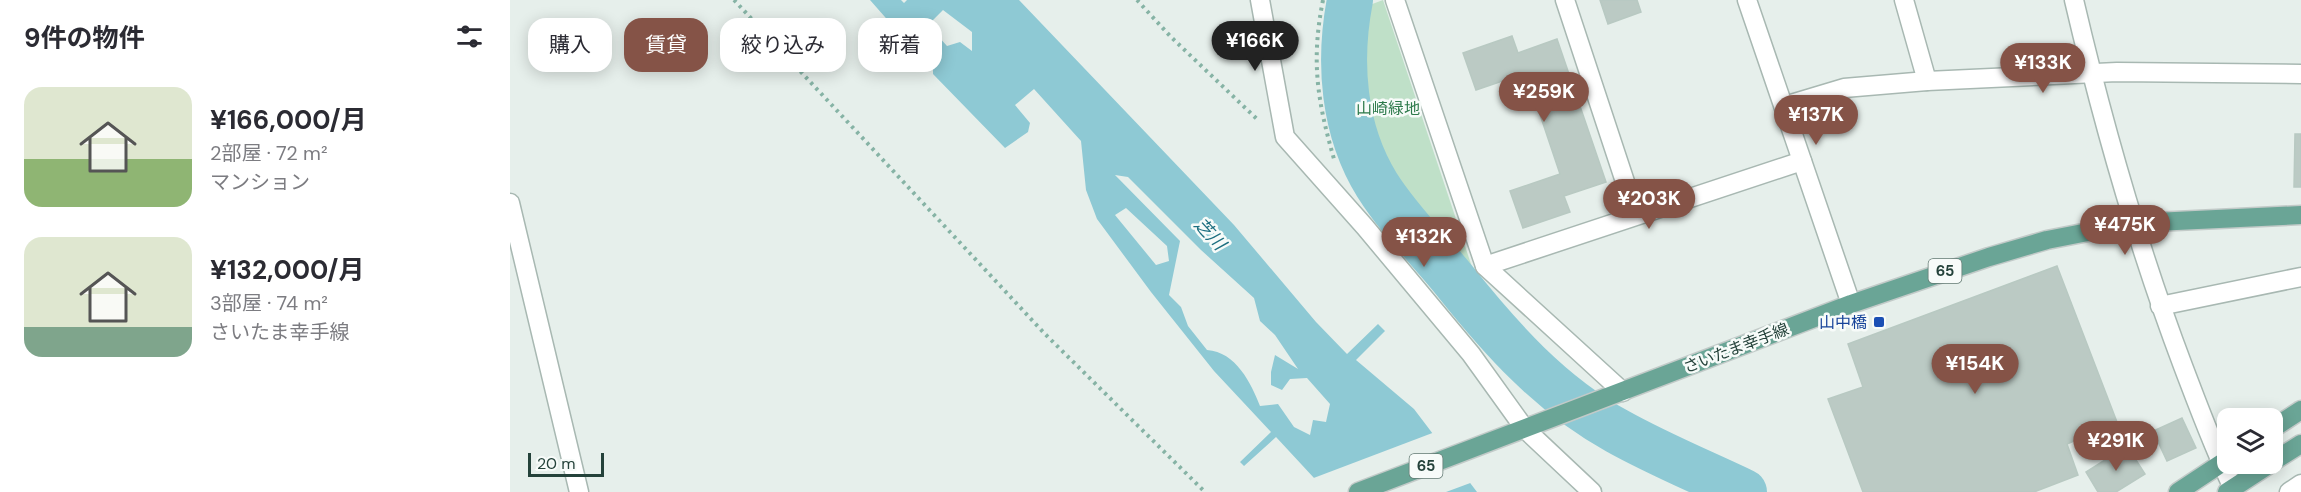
<!DOCTYPE html>
<html lang="ja">
<head>
<meta charset="utf-8">
<style>
  body { margin:0; font-family:"DM Sans","Noto Sans JP",sans-serif; background:#f7f7f7; color:#2b2b33; height:100vh; display:flex; flex-direction:column; font-size:22px; white-space:nowrap }
  * { box-sizing:border-box; margin:0 }
  p { font-size:20px; color:#7c7c81 }
  .icon { flex:none; width:33px; height:33px; fill:none; stroke:currentColor; stroke-width:2; stroke-linecap:round; stroke-linejoin:round }
  .map { position:relative; flex:1; overflow:hidden }
  .panel { display:flex; flex-direction:column; background:#fff; width:510px }
  .panel>* { flex:none }
  .guide { position:absolute; left:18px; top:18px; width:570px; height:54px; display:flex; gap:12px }
  .fabs { position:absolute; left:1707px; top:408px; display:grid; gap:12px }
  .fabs a { display:grid; place-items:center; width:66px; height:66px; border-radius:12px; background:#fff; box-shadow:0 3px 15px #0003; font-size:30px }
  .scale { position:absolute; left:18px; bottom:15px; width:76px; box-sizing:border-box; padding-left:6px; border:3px solid #24423a; border-top:0; font-size:16px; line-height:21px; white-space:nowrap; color:#24423a; -webkit-text-stroke:4px #f7fbf9; paint-order:stroke }
  .price { position:absolute; translate:-50% -51px; padding:0 14px; border-radius:21px; background:#855347; color:#fff; font-size:20px; line-height:39px; filter:drop-shadow(0 2px 3px #0008) }
  .price::after { content:''; position:absolute; left:50%; top:36px; width:18px; height:14px; margin-left:-9px; background:inherit; clip-path:polygon(0 0,100% 0,50% 100%) }
  .price.current { background:#222; color:#fff }
  ul { padding:0; list-style:none }
  li { display:flex; align-items:center; gap:18px; height:150px; padding:0 24px }
  li span { display:grid; place-items:center; flex:none; width:168px; height:120px; border-radius:18px; color:#555 }
  li>.icon { margin-inline-start:auto }
  span .icon { width:72px; height:72px; fill:#fffc; stroke-width:1 }
  li b { font-size:26px }
  h2 { display:flex; justify-content:space-between; align-items:center; height:72px; padding:0 24px; font-size:26px }
  .chip { padding:0 21px; border-radius:18px; background:#fff; box-shadow:0 3px 15px #0003; font-size:21px; line-height:54px }
  .chip.current { background:#855347; color:#fff }
  main { display:flex; flex:1; min-height:0 }
  .map>svg:first-child { display:block }
</style>
</head>
<body>
<main>
<section class="panel">
<h2>9件の物件<svg class="icon" aria-label="filters" viewBox="0 0 24 24"><path d="M4 7h16M4 17h16"/><circle cx="9" cy="7" r="2"/><circle cx="15" cy="17" r="2"/></svg></h2>
<ul>
<li><span style="background:linear-gradient(#dfe7d0 60%,#8fb573 0)"><svg class="icon" aria-label="home" viewBox="0 0 24 24"><path d="M3 11l9-7 9 7M6 9v11h12V9"/></svg></span><div><b>¥166,000/月</b><p>2部屋 · 72 m²</p><p>マンション</p></div></li>
<li><span style="background:linear-gradient(#dfe7d0 75%,#7fa58c 0)"><svg class="icon" aria-label="home" viewBox="0 0 24 24"><path d="M3 11l9-7 9 7M6 9v11h12V9"/></svg></span><div><b>¥132,000/月</b><p>3部屋 · 74 m²</p><p>さいたま幸手線</p></div></li>
</ul>
</section>
<div class="map">
<svg width="1791" height="492" viewBox="0 0 1791 492">
  <rect width="100%" height="100%" fill="#e6efeb"/>
  <path fill="#bfe0c8" d="M873,0L963,270L955,274C914,225 869,177 850,114C839,81 846,43 849,9Z"/>
  <path fill="#8ec9d4" fill-rule="evenodd" d="M360,0H391L394,3L397,0H509L724,225L806,322L837,354L868,324L875,331L846,360L904,409L967,492H817L766,437L734,466L730,462L761,432L704,371L641,292L587,219L576,190L571,141L524,89L505,105L520,123L518,132L495,148L423,74V59L415,48L404,50ZM433,10L462,32V51L450,42L437,46L418,25ZM605,175L618,177L691,250L744,298L750,321L765,335L788,369L765,355L761,372V385L772,390L780,379L797,378L820,404L816,422L803,420L800,435L784,427L768,404L750,406C741,383 726,352 697,350L678,326L671,307L659,295L670,241ZM616,208L657,246L659,261L646,265L605,215Z"/>
  <path fill="#e6efeb" d="M925,432L963,482L936,492H813L801,479Z"/>
  <g fill="none" stroke-linecap="round" stroke-linejoin="round">
    <path stroke="#8ec9d4" stroke-width="46" d="M840,0C828,62 833,130 867,185C889,220 919,249 944,280C991,339 1041,395 1107,431C1148,454 1192,472 1234,492"/>
  </g>
  <g fill="#bbcac4" stroke="#b8c9c2" stroke-width="1.5">
    <path d="M1090,0H1127L1131,12L1098,24Z"/>
    <path d="M1002,36L1008,53L1047,39L1096,182L1054,196L1060,212L1013,228L1000,191L1050,174L1016,73L966,90L953,53Z"/>
    <path d="M1785,134H1791V187H1784Z"/>
    <path d="M1547,266L1607,422L1557,444L1568,475L1524,492H1353L1318,399L1353,387L1338,344Z"/>
    <path d="M1672,418L1686,448L1657,461L1643,431Z"/>
    <path d="M1617,446L1635,474L1606,492H1588L1576,472Z"/>
  </g>
  <g fill="none" stroke-linecap="round" stroke-linejoin="round">
    <defs>
      <g id="minor">
        <path d="M750,0L775,137L855,227L961,354L1015,429L1082,492"/>
        <path d="M885,0L975,266L1113,392"/>
        <path d="M1055,0L1126,215"/>
        <path d="M1237,0L1341,304"/>
        <path d="M1394,0L1417,81"/>
        <path d="M1564,0C1593,124 1628,247 1673,366C1689,408 1705,452 1725,492"/>
        <path d="M1274,106L1334,88L1417,81L1607,72L1791,74"/>
        <path d="M0,203L69,492"/>
        <path d="M975,266L1292,161"/>
        <path d="M1650,306L1791,277"/>
        <path d="M1779,492L1791,484"/>
      </g>
      <g id="major">
        <path d="M1762,429L1791,410"/>
        <path d="M1762,462L1791,444"/>
        <path d="M848,492L1341,304L1479,257L1537,240L1624,223L1791,215"/>
        <path d="M1668,492L1718,459"/>
        <path d="M1717,492L1760,464"/>
      </g>
    </defs>
    <use href="#minor" stroke="#a8b8b2" stroke-width="21"/>
    <use href="#major" stroke="#c2cac8" stroke-width="21"/>
    <g stroke="#86b3a5" stroke-width="4" stroke-dasharray="3 4.5" stroke-linecap="butt">
      <path d="M224,0L535,334L695,492"/>
      <path d="M627,0L661,37L749,121"/>
      <path d="M813,0C801,60 807,100 824,159"/>
    </g>
    <use href="#minor" stroke="#fff" stroke-width="18"/>
    <use href="#major" stroke="#6aa596" stroke-width="18"/>
  </g>
  <rect fill="#1a4fb4" stroke="#f7fbf9" stroke-width="2" x="1363" y="316" width="12" height="12" rx="3"/>
  <g text-anchor="middle" dominant-baseline="central" stroke-width="5" stroke-linejoin="round" paint-order="stroke">
    <g fill="#f7fbf9" stroke="#637a73" stroke-width="1.5">
      <rect x="1418.5" y="259" width="33" height="24" rx="4.5"/>
      <rect x="899.5" y="454" width="33" height="24" rx="4.5"/>
    </g>
    <g font-size="15" font-weight="bold" fill="#24423a">
      <text x="1435" y="271">65</text>
      <text x="916" y="466">65</text>
    </g>
    <g font-size="16" fill="#2d7a4b" stroke="#f7fbf9">
      <text x="878" y="108">山崎緑地</text>
    </g>
    <g font-size="16" fill="#164399" stroke="#f7fbf9" text-anchor="end">
      <text x="1357" y="322">山中橋</text>
    </g>
    <g font-size="16" fill="#24423a" stroke="#f7fbf9">
      <text transform="translate(1226 348) rotate(-21)">さいたま幸手線</text>
    </g>
    <g font-size="18" font-style="italic" fill="#1c6f80" stroke="#f7fbf9">
      <text transform="translate(700 234) rotate(47)">芝川</text>
    </g>
  </g>
</svg>
<div class="fabs">
<a><svg class="icon" aria-label="layers" viewBox="0 0 24 24"><path d="M12 4l9 5-9 5-9-5zM3 14l9 5 9-5"/></svg></a>
</div>
<div class="scale">20 m</div>
<b class="price current" style="left:745px;top:72px">¥166K</b>
<b class="price" style="left:1533px;top:94px">¥133K</b>
<b class="price" style="left:1034px;top:123px">¥259K</b>
<b class="price" style="left:1306px;top:146px">¥137K</b>
<b class="price" style="left:1139px;top:230px">¥203K</b>
<b class="price" style="left:1615px;top:256px">¥475K</b>
<b class="price" style="left:914px;top:268px">¥132K</b>
<b class="price" style="left:1465px;top:395px">¥154K</b>
<b class="price" style="left:1606px;top:472px">¥291K</b>
<div class="guide">
<a class="chip">購入</a>
<a class="chip current">賃貸</a>
<a class="chip">絞り込み</a>
<a class="chip">新着</a>
</div>
</div>
</main>
</body>
</html>
